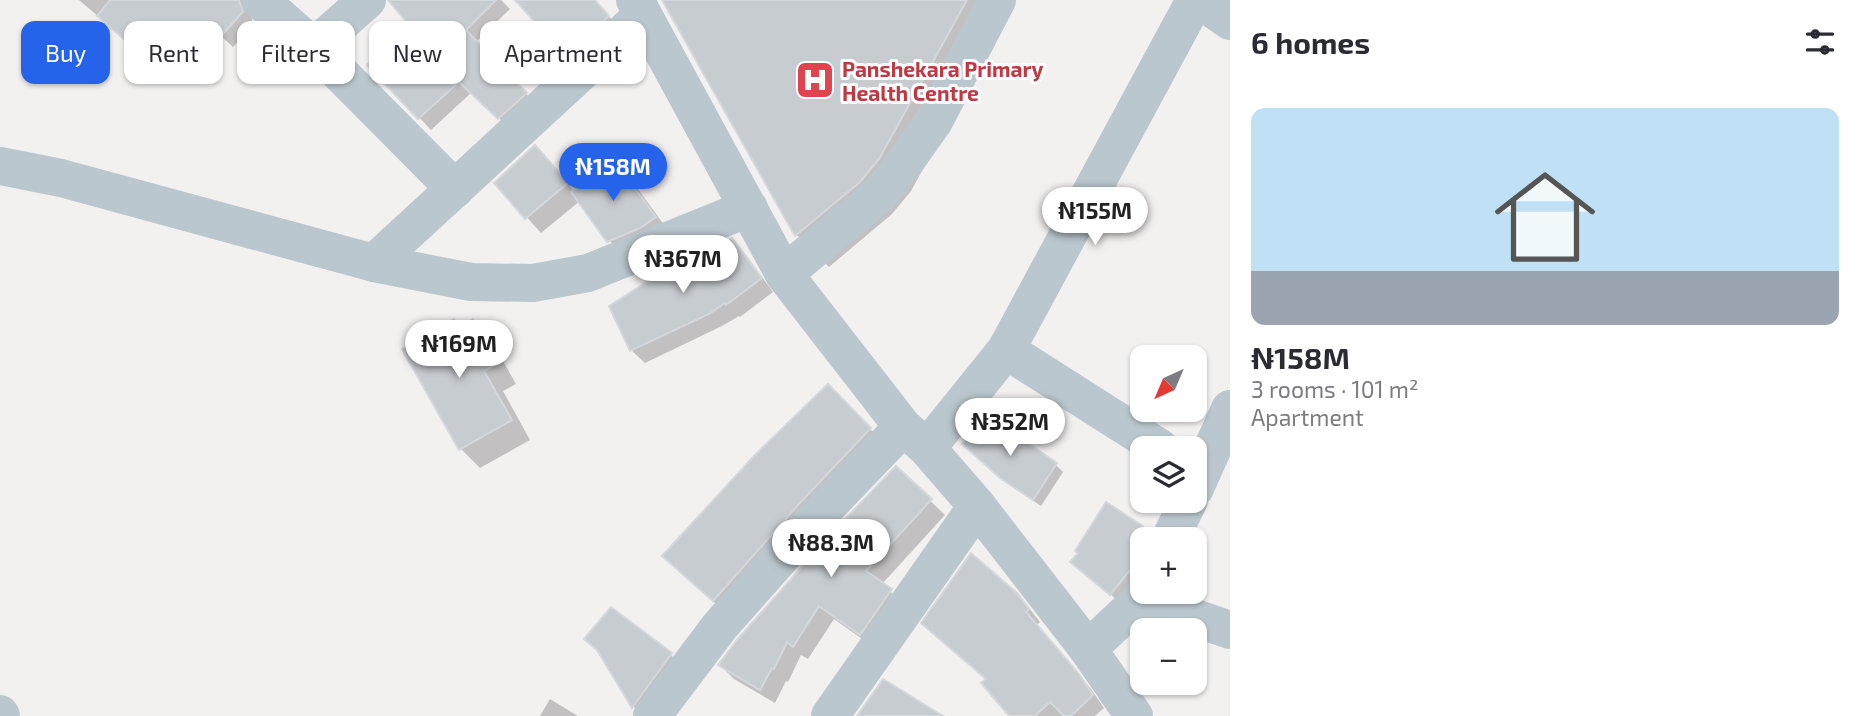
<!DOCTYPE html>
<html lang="en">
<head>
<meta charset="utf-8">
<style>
  body { margin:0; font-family:"Exo 2",sans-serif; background:#f7f7f7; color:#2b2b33; height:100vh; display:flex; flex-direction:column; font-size:26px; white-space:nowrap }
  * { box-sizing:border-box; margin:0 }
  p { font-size:23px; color:#7c7c81 }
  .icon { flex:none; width:38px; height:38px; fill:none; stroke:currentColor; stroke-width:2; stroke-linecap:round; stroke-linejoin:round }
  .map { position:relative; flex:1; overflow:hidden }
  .panel { display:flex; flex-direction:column; background:#fff; width:630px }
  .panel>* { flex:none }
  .banner { position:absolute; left:21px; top:21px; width:665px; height:63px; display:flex; gap:14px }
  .needle { width:46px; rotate:224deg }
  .buttons { position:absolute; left:1130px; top:345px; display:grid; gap:14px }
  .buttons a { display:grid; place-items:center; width:77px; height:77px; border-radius:14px; background:#fff; box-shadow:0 2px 5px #0004; font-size:35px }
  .price { position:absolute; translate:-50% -60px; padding:0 16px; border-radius:24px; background:#fff; color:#222; font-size:23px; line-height:46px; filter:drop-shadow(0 2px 4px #0008) }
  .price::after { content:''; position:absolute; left:50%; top:42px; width:21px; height:16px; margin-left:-10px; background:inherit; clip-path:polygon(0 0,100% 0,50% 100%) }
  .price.active { background:#2563eb; color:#fff }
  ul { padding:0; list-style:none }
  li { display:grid; align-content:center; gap:14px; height:371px; padding:0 21px }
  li+li { border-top:2px solid #e1e1e2 }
  li span { display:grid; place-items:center; height:217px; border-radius:14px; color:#555 }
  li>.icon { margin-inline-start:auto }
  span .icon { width:126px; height:126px; fill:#fffc; stroke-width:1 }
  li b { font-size:30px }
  h2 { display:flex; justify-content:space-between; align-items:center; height:84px; padding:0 21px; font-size:30px }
  .pill { padding:0 24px; border-radius:14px; background:#fff; box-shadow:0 2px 5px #0004; font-size:24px; line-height:63px }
  .pill.active { background:#2563eb; color:#fff }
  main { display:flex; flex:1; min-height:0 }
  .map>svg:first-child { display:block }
</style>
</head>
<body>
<main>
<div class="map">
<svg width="1230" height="716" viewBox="0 0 1230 716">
  <rect width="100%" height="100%" fill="#f3f0f0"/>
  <g fill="#0003">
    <path d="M79,0H254L250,9L253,25L233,47L220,35L175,82Z"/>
    <path d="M390,0H501L510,9L476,42L537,105L511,130L472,92L431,130L370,65L412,25Z"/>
    <path d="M557,0H594L620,29L579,66L567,54Z"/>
    <path d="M664,0H1016L911,191L892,214L829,267L797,235Z"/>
    <path d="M550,162L575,192L615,163L630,178L670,233L624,256L609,240L580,201L541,233L496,183Z"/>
    <path d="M732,241L745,254L773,292L740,317L739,316L722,326L645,363L631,350L687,258L697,268Z"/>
    <path d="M454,321L461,328L472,321L492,341L516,384L503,391L530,440L480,468L461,449Z"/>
    <path d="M828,386L888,447L732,618L682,574Z"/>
    <path d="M1019,448L1056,465L1063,472L1041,506L1010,485L972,451Z"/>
    <path d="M896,468L945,515L882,584L905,605L875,648L834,619L808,659L801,655L788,682L786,681L775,703L734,679L720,665Z"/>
    <path d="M1107,505L1149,532L1156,539H1143V581L1123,605L1073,562L1080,554Z"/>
    <path d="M1016,594L1029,608L1040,622L1037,625L1091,689L1104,708L1095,716H1011L987,680Z"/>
    <path d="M601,654L671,655L682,666L643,716L634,707Z"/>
    <path d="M550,699L578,716H540Z"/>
  </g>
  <g fill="#c7ccd0" stroke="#d4d7dc" stroke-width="2">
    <path d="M110,0H239L243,12L220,37L207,25L162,72L97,16Z"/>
    <path d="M388,0H496L466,30L527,93L498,119L459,82L418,119L367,65L409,25Z"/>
    <path d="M515,0H595L609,16L566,56Z"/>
    <path d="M662,0H967L879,159L860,182L795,236Z"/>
    <path d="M535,145L568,183L525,219L494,183Z"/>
    <path d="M615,161L656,217L640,228L607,242L571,192Z"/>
    <path d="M732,238L762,278L726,305L725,303L709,314L630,351L609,306L684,258L688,256L695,267Z"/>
    <path d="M454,319L459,327L473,319L498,363L484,371L512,420L459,450L402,349Z"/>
    <path d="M828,384L871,428L798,505L713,601L662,556L755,455Z"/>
    <path d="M986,416L1019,446L1023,440L1057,463L1033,500L1000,478L962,444Z"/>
    <path d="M896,466L932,499L866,571L892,589L860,635L819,606L793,647L787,642L774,669L772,668L760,690L718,665L737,640L830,535Z"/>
    <path d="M1106,502L1143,526V571L1136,572L1131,569L1110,595L1070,562L1078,553L1075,551Z"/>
    <path d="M971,553L1017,593L1029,609L1026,612L1079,674L1093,695L1071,716H1064L1050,702L1035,716H1009L981,683L986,679L921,623Z"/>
    <path d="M611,607L672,653L632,708L597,650L584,639Z"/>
    <path d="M883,679L943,716H857Z"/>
  </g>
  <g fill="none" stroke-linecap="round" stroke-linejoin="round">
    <g stroke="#bac7ce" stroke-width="38">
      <path d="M260,0L314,47L455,189"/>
      <path d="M635,0L784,274L903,427L927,448L977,506L1088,649L1134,716"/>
      <path d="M1200,0L1230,21"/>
      <path d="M314,47L367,0"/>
      <path d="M0,166L61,178L374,263L471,282L533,283L588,273L749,208"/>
      <path d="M374,263L643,15"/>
      <path d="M784,274L879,195L902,166L934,121L997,0"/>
      <path d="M1006,350L1160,448"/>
      <path d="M927,448L1006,350L1195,0"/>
      <path d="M1195,488L1230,409"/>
      <path d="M1170,539L1189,500"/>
      <path d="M1141,599L1230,630"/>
      <path d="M1088,649L1141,599L1145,592"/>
      <path d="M0,714L1,716"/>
      <path d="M652,716L720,626L814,520L903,427"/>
      <path d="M830,716L977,506"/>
    </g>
  </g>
  <defs>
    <symbol id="hospital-square" viewBox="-11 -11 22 22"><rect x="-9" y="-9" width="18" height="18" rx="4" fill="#e0444e" stroke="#fff"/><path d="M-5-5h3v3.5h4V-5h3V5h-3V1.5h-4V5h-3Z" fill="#fff"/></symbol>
  </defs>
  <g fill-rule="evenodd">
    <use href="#hospital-square" x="793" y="58" width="44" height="44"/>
  </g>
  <g text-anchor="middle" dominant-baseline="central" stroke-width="6" stroke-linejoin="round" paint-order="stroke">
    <g font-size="21" font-weight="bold" fill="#be3a42" stroke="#fff" text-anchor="start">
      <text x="842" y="68">Panshekara Primary<tspan x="842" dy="24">Health Centre</tspan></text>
    </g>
  </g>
</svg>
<div class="buttons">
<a><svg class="needle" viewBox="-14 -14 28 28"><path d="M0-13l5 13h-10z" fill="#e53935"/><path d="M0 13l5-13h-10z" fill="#7c7c81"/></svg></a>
<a><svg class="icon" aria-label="layers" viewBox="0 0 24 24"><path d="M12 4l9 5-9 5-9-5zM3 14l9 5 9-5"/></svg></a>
<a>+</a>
<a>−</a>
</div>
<b class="price active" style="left:613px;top:203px">₦158M</b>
<b class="price" style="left:1095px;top:247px">₦155M</b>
<b class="price" style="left:683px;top:295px">₦367M</b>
<b class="price" style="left:459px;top:380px">₦169M</b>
<b class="price" style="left:1010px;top:458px">₦352M</b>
<b class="price" style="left:831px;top:579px">₦88.3M</b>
<div class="banner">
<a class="pill active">Buy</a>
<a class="pill">Rent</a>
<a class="pill">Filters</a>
<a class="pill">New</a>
<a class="pill">Apartment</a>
</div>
</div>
<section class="panel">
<h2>6 homes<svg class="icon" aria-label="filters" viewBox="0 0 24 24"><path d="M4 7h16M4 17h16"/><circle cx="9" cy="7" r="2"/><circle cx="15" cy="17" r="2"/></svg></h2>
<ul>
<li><span style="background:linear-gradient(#bfe0f5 75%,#9aa5b1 0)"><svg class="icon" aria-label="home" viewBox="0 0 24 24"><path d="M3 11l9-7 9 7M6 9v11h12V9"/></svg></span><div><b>₦158M</b><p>3 rooms · 101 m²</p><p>Apartment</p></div></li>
</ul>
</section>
</main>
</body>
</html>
